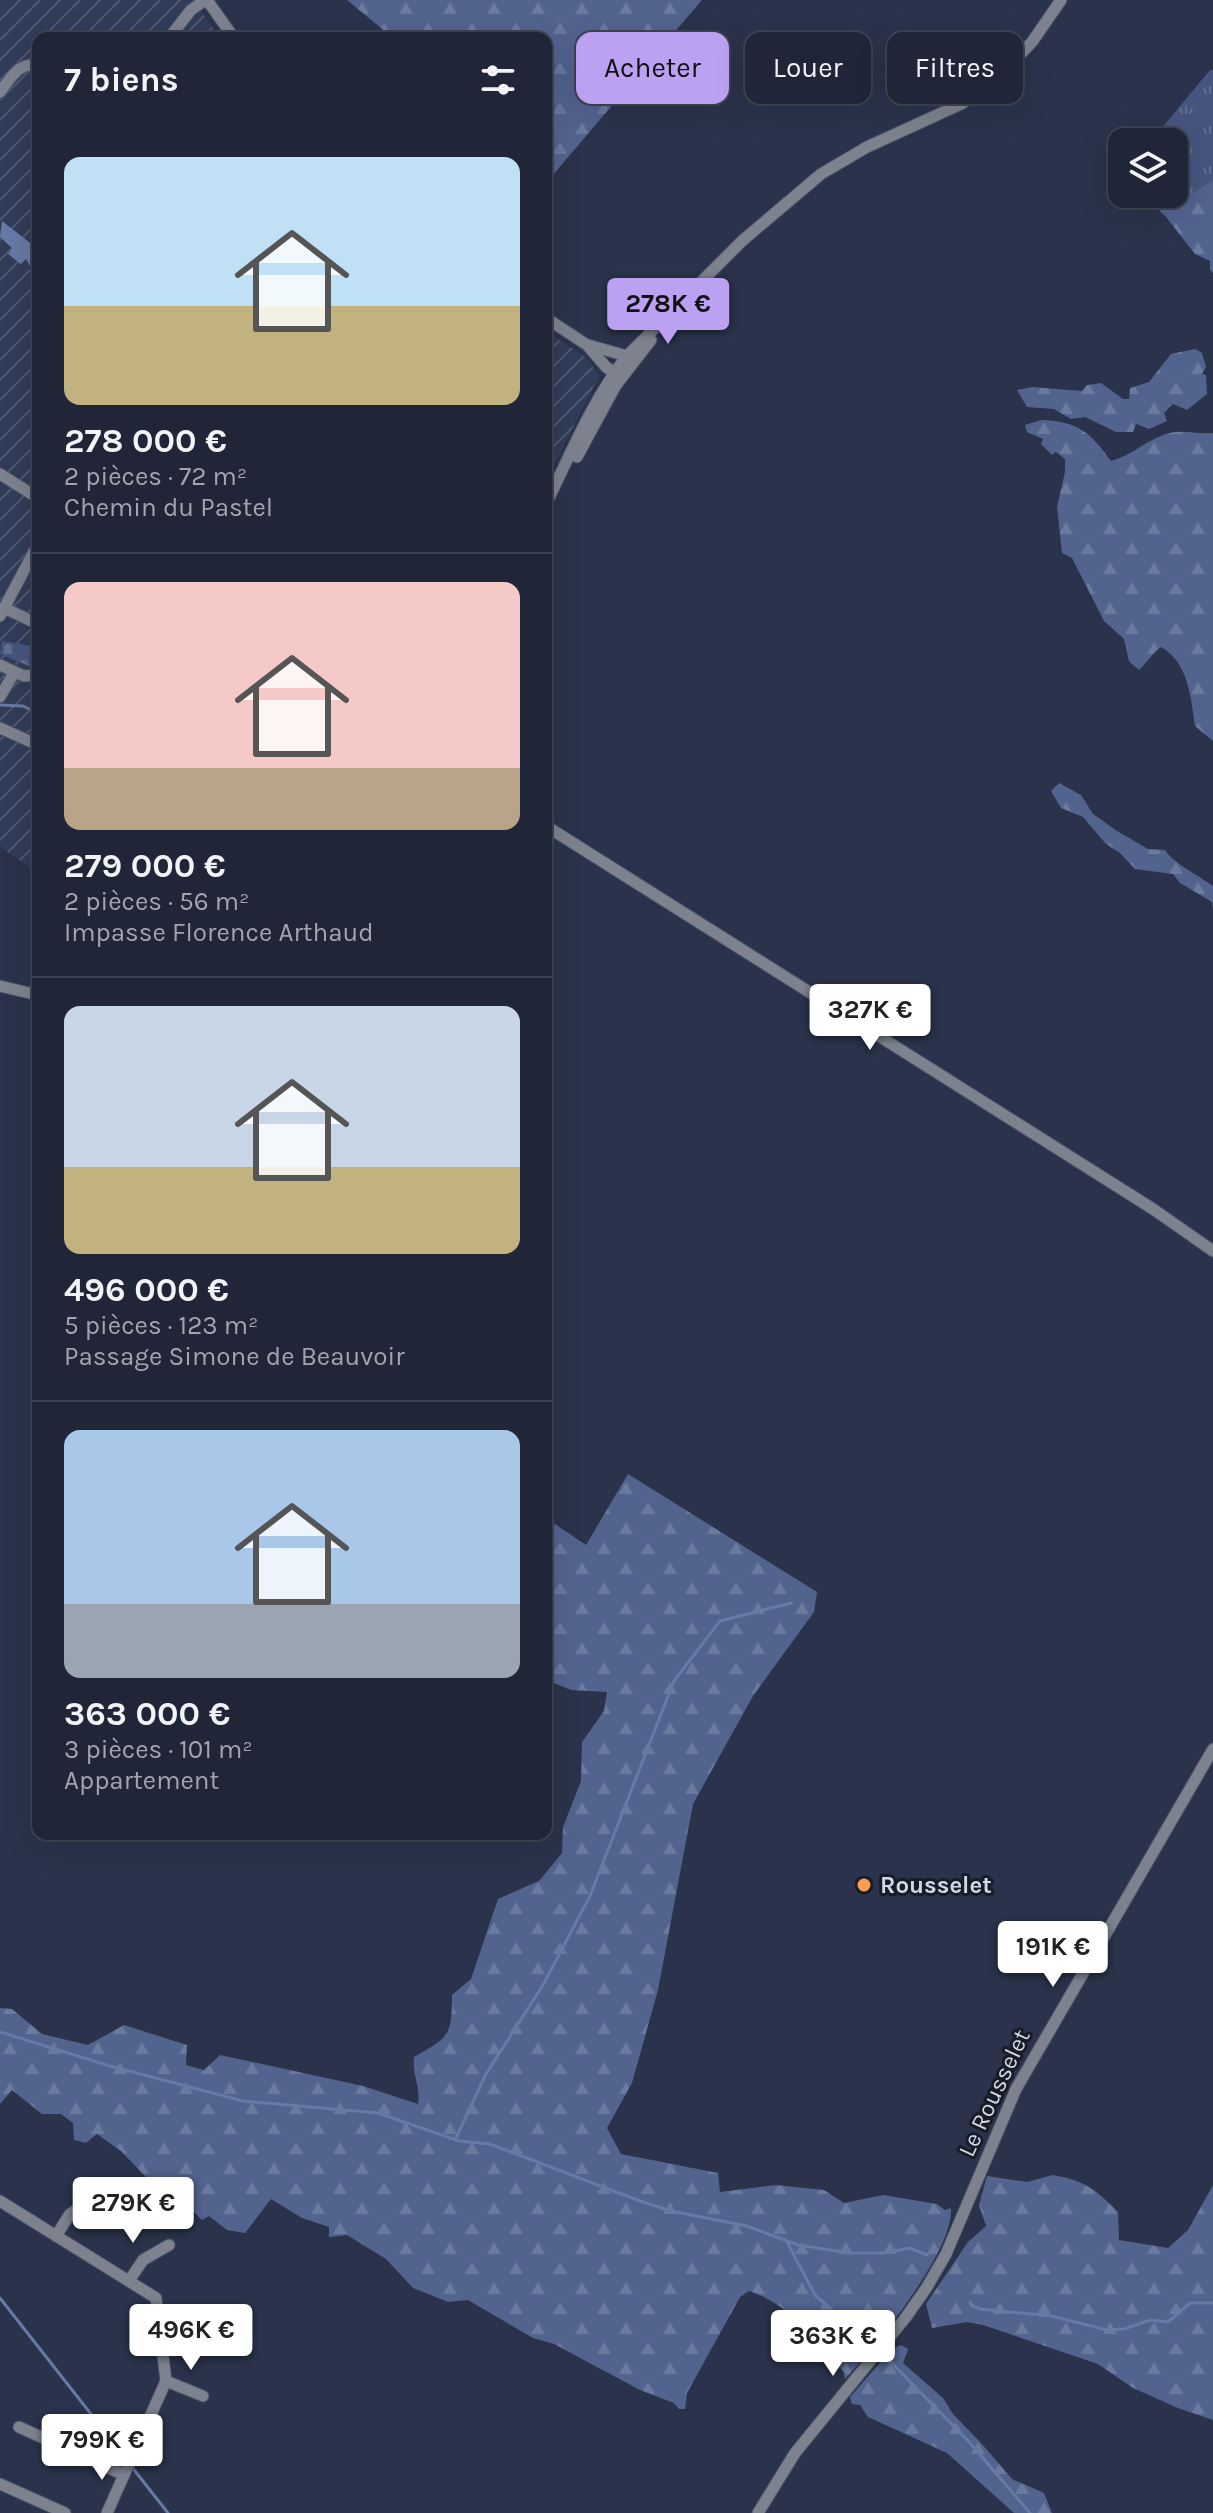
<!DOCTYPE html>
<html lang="fr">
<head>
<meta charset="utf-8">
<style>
  body { margin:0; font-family:Karla,sans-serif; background:#282e40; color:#f1f3f6; height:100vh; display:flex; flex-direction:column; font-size:30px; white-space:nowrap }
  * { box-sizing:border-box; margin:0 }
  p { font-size:26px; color:#a2a5ae }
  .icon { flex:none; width:44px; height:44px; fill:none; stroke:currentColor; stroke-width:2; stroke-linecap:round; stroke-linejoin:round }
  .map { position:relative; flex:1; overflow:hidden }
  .side { position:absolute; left:32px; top:32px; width:520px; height:1808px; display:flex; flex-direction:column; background:#202638; border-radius:16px; box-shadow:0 8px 32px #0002,0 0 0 2px #3d4353 }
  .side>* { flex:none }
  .guide { position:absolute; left:576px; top:32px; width:516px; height:72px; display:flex; gap:16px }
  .tools { position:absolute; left:1108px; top:128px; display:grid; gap:16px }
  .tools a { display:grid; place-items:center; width:80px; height:80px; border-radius:16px; background:#202638; box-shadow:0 8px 32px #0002,0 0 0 2px #3d4353; font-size:40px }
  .price { position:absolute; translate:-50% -68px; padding:0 18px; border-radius:8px; background:#fff; color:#222; font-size:26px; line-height:52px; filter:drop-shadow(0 2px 4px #0008) }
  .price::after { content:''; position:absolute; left:50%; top:48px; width:24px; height:18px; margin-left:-12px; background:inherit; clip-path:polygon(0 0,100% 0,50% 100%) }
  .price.active { background:#bca0f2; color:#111 }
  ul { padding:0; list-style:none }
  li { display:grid; align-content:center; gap:16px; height:424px; padding:0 32px }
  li+li { border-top:2px solid #3d4353 }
  li span { display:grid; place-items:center; height:248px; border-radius:16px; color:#555 }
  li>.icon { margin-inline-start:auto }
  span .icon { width:144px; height:144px; fill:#fffc; stroke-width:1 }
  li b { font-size:34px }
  h2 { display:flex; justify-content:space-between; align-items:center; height:96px; padding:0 32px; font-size:34px }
  .tag { padding:0 28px; border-radius:16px; background:#202638; box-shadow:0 8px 32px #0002,0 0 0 2px #3d4353; font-size:28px; line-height:72px }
  .tag.active { background:#bca0f2; color:#111 }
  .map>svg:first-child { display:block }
</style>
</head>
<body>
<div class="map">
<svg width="1213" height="2513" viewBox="0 0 1213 2513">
  <defs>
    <pattern id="industrial-furrows" width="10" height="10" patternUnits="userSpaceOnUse" patternTransform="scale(2)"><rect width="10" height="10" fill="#313c59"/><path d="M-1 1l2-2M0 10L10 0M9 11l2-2" fill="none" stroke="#4e5771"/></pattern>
    <pattern id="grass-tufts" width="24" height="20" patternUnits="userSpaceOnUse" patternTransform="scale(2)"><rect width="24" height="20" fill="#45557f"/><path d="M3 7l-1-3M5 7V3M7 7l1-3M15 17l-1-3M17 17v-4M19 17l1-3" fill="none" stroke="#5f6d91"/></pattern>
    <pattern id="forest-firs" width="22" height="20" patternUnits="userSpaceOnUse" patternTransform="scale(2)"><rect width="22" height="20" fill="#52638e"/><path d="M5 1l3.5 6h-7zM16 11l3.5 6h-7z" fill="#6a799e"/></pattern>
    <pattern id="cemetery-stones" width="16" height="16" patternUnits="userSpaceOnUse" patternTransform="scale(2)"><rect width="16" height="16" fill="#45557f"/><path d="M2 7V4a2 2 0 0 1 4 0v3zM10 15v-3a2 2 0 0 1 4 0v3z" fill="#5f6d91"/></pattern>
  </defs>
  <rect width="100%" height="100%" fill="#2a334b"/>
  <g fill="url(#industrial-furrows)">
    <path d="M0,0H193L220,38H38V873L0,847Z"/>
    <path d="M546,331L587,358L599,376L546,481Z"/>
  </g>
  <path fill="url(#grass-tufts)" d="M1210,70H1213V180L1181,200L1165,194H1174V142H1150Z"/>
  <g fill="url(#forest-firs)">
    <path d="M347,0H702L546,183V38H393Z"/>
    <path d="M1213,180V273L1210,270V261L1195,254L1166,217L1143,194H1165L1181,200Z"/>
    <path d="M1195,349L1202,353L1206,367L1202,374L1206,375L1207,394L1187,410L1173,404L1164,413L1167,421L1149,429L1136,424L1133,432H1116L1085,417L1071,419L1054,409L1027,407L1017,390L1032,387L1082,391L1087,385L1101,383L1123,399H1129L1130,388L1149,382L1171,354Z"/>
    <path d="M1041,420C1078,421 1091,433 1111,461C1132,455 1144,442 1163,435C1180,428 1197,435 1213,433V741L1195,726C1191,697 1188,662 1161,647C1152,653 1147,663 1139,670L1129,661L1124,639L1104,621L1072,558L1062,553L1057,507L1065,472V459L1056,452L1052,455L1041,444L1043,439L1027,432L1025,425Z"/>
    <path d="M1059,783L1081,795L1093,814L1117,831L1148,849L1165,850C1173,863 1198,875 1213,886V909L1212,902L1180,883L1173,874L1135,869L1120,853L1106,844L1083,817L1061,808L1051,791Z"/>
    <path d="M628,1474L817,1592L814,1612L753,1696L693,1804L658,1990L632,2083L607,2128L621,2154L718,2173L720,2192L776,2185L824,2190L844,2203L883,2195L937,2204L945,2210L951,2208C954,2251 875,2347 845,2379L844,2372C816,2342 789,2303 749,2291L740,2297L687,2393L685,2409H679L674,2403L640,2390L554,2344L533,2338L468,2300L448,2302L413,2288L386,2259L347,2235L329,2237V2227L302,2218L271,2199L245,2233L227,2230L209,2216L202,2220L175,2194L163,2195L121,2151L97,2134L86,2143L74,2140L73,2123L61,2114H42L12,2090L0,2104V2008L12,2009L42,2034L88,2045L124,2025L187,2045L186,2065L204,2070L220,2055L363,2086L418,2104C421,2086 412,2077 414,2057C449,2037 452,2036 452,1995L471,1979L498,1899L539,1881L562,1853L563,1827L581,1781L582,1742L604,1711L607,1692L571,1690L546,1680V1518L586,1545Z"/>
    <path d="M1053,2175C1086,2181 1095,2189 1118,2212L1119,2240L1168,2248L1188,2230L1213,2185V2420L1178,2408L1133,2388L1098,2364L983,2325L967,2322L932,2328L926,2304L968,2242L986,2226L979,2205L987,2176L1027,2182Z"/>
    <path d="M901,2345L908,2349L903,2363L943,2398L953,2414L981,2443L1012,2479L1044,2493L1052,2513H1014L947,2453L868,2417L860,2405L852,2404L850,2397L892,2349Z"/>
  </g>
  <path fill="url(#cemetery-stones)" d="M2,641L38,647L36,669L0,654Z"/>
  <path fill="#6779a5" d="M2,221L38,249V288L31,284L36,276L26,259L21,264L8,254L12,248L0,237Z"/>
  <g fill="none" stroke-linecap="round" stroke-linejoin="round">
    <g stroke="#6779a5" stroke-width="3">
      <path d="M0,705L23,706L38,713"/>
      <path d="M0,2032L110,2066L243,2101L378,2113L459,2141L490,2144L640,2201L671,2211L747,2226L798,2245L849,2253H883L910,2248L927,2255"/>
      <path d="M455,2140L486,2074L543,1985L590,1896L674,1681L720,1621L791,1603"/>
      <path d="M787,2242L815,2295L872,2345"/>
      <path d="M0,2298L127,2460"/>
      <path d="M970,2302L972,2306L981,2309L1051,2316L1107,2330L1124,2329L1150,2320L1168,2322L1190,2303H1213"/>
      <path d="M885,2356L970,2443L1030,2513"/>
      <path d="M131,2466L168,2513"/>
    </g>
    <defs>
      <g id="minor">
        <path d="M207,0L234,38"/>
        <path d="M169,38L191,10L205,0"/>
        <path d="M0,92C11,78 18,62 38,65"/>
        <path d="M546,318L587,345L606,367L620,376"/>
        <path d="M588,345L627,356L631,360"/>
        <path d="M577,457L616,385L651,340"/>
        <path d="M0,474L38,498"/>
        <path d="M548,500C572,451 593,399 627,356L742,241L821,174L867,147L961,104L991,85L1032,42L1061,0"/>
        <path d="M4,608L38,624"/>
        <path d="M0,616L38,544"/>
        <path d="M0,665L24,676L38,675"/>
        <path d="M0,697L14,673"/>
        <path d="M0,728L38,745"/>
        <path d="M546,826L1153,1209L1213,1251"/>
        <path d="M0,986L38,995"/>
        <path d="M0,2201L156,2298L166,2381L107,2513"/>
        <path d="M56,2236L70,2214L87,2203"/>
        <path d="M129,2281L143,2260L169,2245"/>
        <path d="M166,2381L203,2396"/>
        <path d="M19,2427L124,2475"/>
        <path d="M0,2484L65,2513"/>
        <path d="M758,2513L795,2453L906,2317L927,2287L946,2254L1016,2089L1213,1749"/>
      </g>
    </defs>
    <use href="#minor" stroke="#485167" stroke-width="13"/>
    <use href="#minor" stroke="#7d828e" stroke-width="11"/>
  </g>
  <circle fill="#fb9e51" stroke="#171c26" stroke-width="3" cx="864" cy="1885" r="8"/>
  <g text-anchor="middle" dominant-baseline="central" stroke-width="6" stroke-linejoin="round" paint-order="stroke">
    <g font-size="24" font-weight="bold" fill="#d1d8e7" stroke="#171c26" text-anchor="start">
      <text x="880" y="1885">Rousselet</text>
    </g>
    <g font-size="24" fill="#d1d8e7" stroke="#171c26">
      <text transform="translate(994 2093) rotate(-65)">Le Rousselet</text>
    </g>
  </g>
</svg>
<div class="tools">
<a><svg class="icon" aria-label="layers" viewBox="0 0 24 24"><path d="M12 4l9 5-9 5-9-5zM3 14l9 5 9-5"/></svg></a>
</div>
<b class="price active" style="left:668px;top:346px">278K €</b>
<b class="price" style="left:870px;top:1052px">327K €</b>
<b class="price" style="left:1053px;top:1989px">191K €</b>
<b class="price" style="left:133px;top:2245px">279K €</b>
<b class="price" style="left:191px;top:2372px">496K €</b>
<b class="price" style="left:833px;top:2378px">363K €</b>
<b class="price" style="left:102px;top:2482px">799K €</b>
<div class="guide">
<a class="tag active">Acheter</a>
<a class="tag">Louer</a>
<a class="tag">Filtres</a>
</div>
<section class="side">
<h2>7 biens<svg class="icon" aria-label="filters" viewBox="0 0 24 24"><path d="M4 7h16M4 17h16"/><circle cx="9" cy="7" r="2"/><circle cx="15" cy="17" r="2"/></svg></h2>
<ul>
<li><span style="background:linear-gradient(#bfe0f5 60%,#c2b280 0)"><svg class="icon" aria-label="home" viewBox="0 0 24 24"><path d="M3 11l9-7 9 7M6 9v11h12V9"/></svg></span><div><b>278 000 €</b><p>2 pièces · 72 m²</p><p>Chemin du Pastel</p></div></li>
<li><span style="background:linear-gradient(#f6c9c9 75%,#b9a48a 0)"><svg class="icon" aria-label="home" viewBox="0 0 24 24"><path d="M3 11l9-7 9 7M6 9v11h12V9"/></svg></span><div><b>279 000 €</b><p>2 pièces · 56 m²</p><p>Impasse Florence Arthaud</p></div></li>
<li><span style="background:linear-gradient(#c9d6e8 65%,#c2b280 0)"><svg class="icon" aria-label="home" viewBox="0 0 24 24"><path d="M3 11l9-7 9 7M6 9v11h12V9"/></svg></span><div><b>496 000 €</b><p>5 pièces · 123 m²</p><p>Passage Simone de Beauvoir</p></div></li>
<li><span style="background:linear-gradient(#a9c7e8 70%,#9aa5b1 0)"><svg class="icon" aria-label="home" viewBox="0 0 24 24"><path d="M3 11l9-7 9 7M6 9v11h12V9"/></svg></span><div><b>363 000 €</b><p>3 pièces · 101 m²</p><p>Appartement</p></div></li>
</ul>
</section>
</div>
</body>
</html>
